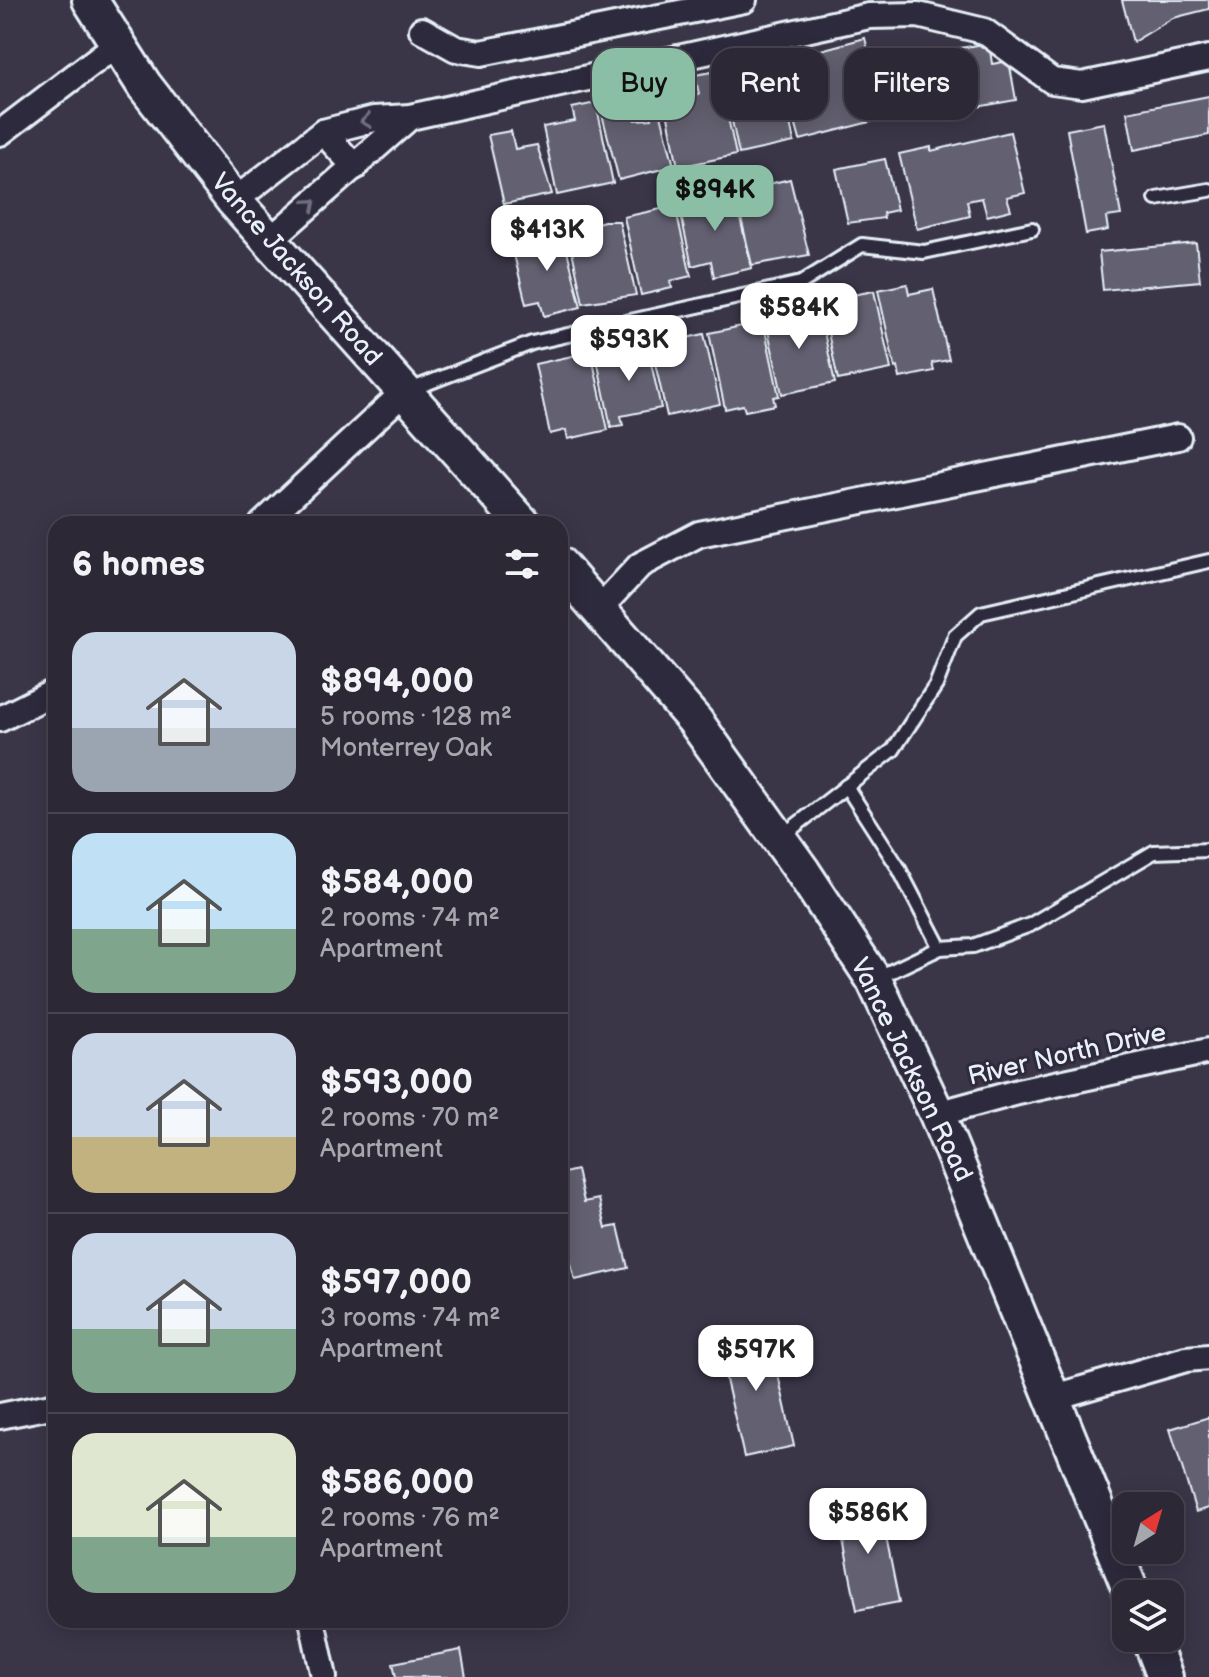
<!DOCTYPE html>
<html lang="en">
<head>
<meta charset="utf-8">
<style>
  body { margin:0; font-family:"Balsamiq Sans",sans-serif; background:#34303e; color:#f1f3f6; height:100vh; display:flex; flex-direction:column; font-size:30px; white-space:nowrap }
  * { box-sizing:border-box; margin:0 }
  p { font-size:26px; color:#a6a6ad }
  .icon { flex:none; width:44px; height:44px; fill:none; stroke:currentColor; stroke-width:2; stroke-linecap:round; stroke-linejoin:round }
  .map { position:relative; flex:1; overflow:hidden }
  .side { position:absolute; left:48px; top:516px; width:520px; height:1112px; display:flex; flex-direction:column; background:#2c2836; border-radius:24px; box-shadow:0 4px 20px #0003,0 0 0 2px #484451 }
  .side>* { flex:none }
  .banner { position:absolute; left:592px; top:48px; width:496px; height:72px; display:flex; gap:16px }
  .needle { width:52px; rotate:37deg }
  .buttons { position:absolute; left:1112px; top:1492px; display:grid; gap:16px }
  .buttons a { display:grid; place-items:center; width:72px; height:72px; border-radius:16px; background:#2c2836; box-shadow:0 4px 20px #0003,0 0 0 2px #484451; font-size:40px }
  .price { position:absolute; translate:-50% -68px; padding:0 18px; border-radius:16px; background:#fff; color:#222; font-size:26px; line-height:52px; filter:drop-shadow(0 2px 4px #0008) }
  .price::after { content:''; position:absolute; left:50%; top:48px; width:24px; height:18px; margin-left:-12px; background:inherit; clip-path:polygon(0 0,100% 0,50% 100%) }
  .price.active { background:#8abfa5; color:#111 }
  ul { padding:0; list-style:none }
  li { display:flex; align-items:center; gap:24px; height:200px; padding:0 24px }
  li+li { border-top:2px solid #484451 }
  li span { display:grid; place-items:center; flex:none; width:224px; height:160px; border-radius:24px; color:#555 }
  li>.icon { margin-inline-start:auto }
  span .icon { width:96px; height:96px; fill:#fffc; stroke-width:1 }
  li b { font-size:34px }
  h2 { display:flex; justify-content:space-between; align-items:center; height:96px; padding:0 24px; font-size:34px }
  .chip { padding:0 28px; border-radius:24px; background:#2c2836; box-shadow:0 4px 20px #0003,0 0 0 2px #484451; font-size:28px; line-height:72px }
  .chip.active { background:#8abfa5; color:#111 }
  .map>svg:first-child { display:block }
</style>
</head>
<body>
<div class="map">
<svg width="1209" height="1677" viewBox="0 0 1209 1677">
  <rect width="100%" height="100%" fill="#3a3648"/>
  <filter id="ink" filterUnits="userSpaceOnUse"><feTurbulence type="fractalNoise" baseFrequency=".0125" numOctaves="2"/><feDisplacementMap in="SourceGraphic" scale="16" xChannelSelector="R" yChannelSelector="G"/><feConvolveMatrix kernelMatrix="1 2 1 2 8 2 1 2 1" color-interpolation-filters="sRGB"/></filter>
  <g filter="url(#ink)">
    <g fill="#636171" stroke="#e8f1f8" stroke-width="2">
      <path d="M1122,0H1209V9L1173,18L1133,42Z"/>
      <path d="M865,38L870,58L892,52L901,85L909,83L916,110L800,140L782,75L813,66L810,53Z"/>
      <path d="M989,43L992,64L1009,61L1016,100L921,117L910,57Z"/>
      <path d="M777,60L794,142L739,154L725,87L747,82L744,67Z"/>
      <path d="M718,71L736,155L678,167L665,101L699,94L695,75Z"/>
      <path d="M615,95L616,99L624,97L628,113L633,112L635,120L652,119L650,109L659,107L674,166L619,180L598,99Z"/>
      <path d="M1209,96V135L1134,150L1127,112Z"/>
      <path d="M596,103L613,183L557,195L543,127L575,121L572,108Z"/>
      <path d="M1104,123L1121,215L1106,217L1108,230L1086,234L1067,130Z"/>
      <path d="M511,131L515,149L537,145L552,194L504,204L488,135Z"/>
      <path d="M1010,132L1025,193L1007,197L1011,210L987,216L982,198L967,201L970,216L917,229L899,154L931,147V151Z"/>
      <path d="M885,159L897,210L883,213L884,218L848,223L836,169Z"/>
      <path d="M790,179L809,255L752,265L735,192Z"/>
      <path d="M733,189L752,268L714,277L711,261L692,266L678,202Z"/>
      <path d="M675,206L691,276L670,281L672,288L641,295L624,217Z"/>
      <path d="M604,221H619L636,295L583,303L568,232Z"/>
      <path d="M562,230L581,307L544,316L540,301L526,304L511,242Z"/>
      <path d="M1196,243L1200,281L1103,290L1099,252Z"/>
      <path d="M907,284L909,294L933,289L949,360L932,363L934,371L900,378L898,367L895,368L878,290Z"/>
      <path d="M874,291L891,369L838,380L823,309L844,305L842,297Z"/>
      <path d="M804,308L805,321L821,318L835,383L782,394L765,317Z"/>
      <path d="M762,316L779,396L773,397L775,405L745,411L743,405L725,409L709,333L742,326L741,321Z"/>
      <path d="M704,334L720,404L667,416L651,346Z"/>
      <path d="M646,340L661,408L621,416L623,425L611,427L597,360L618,355V351L629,349L627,344Z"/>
      <path d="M591,352L608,430L568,439L566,430L550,434L535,364Z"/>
      <path d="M577,1170L584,1202L599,1199L606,1228L618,1226L628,1268L575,1280L568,1252L560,1253V1174Z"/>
      <path d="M768,1330L794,1446L744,1457L717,1341Z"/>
      <path d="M1209,1417V1508L1196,1512L1170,1429Z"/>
      <path d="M50,1488H56V1519H51Z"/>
      <path d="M879,1502L899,1602L857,1610L837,1510Z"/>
      <path d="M461,1650L466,1677H396L393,1663Z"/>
    </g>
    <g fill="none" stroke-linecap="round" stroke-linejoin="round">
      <defs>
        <g id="lane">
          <path d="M1156,199L1209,190"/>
          <path d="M407,391L532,343L801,283L862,245L924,252L1032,229"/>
          <path d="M846,786L898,867L940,948"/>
          <path d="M781,837L893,750L936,685L955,636L981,613L1209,561"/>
          <path d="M877,978L940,948L973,946L1030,925L1154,852L1209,850"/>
        </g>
        <g id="street">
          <path d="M422,30L456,49L481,53L744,0"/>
          <path d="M323,132L355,167"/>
          <path d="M0,133L117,44"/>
          <path d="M234,201L323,132L374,119L410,117L869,16L918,15L984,31L1052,81L1082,85L1209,58"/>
          <path d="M268,242L410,117"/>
          <path d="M262,524L404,392"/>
          <path d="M599,609L640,565L699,534L1178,437"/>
          <path d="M0,719L56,691"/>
          <path d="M937,1114L1018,1092L1209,1051"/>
          <path d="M1055,1397L1186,1359L1209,1357"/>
          <path d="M0,1416L56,1405"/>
          <path d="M312,1620L324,1677"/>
        </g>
        <g id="secondary">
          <path d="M90,0L144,85L234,201L523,524"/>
          <path d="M560,565L695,721L803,872L874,980L937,1114L1132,1594"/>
          <path d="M1150,1638L1165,1677"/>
        </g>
      </defs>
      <use href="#lane" stroke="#e8f1f8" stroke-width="18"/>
      <use href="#street" stroke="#e8f1f8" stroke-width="30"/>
      <use href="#secondary" stroke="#e8f1f8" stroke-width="40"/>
      <use href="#lane" stroke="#2f2a3d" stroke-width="12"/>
      <use href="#street" stroke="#2f2a3d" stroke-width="24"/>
      <use href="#secondary" stroke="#2f2a3d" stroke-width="34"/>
    </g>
    <defs><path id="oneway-chevron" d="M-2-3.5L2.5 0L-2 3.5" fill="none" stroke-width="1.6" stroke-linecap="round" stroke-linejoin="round" transform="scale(2)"/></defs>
    <g stroke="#70707e">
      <use href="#oneway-chevron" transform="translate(366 121) rotate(172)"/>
      <use href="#oneway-chevron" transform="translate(311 204) rotate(-41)"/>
    </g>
  </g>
  <g text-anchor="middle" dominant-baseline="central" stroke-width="6" stroke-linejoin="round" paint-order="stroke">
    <g font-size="26" fill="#e8f1f8" stroke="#2f2a3d">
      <text transform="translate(296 270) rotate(49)">Vance Jackson Road</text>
      <text transform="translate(1067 1055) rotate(-13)">River North Drive</text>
      <text transform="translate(911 1070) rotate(64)">Vance Jackson Road</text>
    </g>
  </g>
</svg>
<div class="buttons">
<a><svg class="needle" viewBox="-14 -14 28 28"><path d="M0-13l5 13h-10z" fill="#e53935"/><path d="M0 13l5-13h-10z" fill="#a6a6ad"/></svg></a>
<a><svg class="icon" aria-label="layers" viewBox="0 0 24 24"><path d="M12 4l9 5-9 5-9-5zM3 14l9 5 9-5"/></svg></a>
</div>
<b class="price active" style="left:715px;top:233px">$894K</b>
<b class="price" style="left:547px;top:273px">$413K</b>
<b class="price" style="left:799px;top:351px">$584K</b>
<b class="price" style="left:629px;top:383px">$593K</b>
<b class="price" style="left:756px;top:1393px">$597K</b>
<b class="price" style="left:868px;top:1556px">$586K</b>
<div class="banner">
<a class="chip active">Buy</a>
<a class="chip">Rent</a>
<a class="chip">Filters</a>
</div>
<section class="side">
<h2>6 homes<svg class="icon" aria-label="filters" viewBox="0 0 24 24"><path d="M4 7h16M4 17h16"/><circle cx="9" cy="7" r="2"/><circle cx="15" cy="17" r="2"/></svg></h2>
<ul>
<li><span style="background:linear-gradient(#c9d6e8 60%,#9aa5b1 0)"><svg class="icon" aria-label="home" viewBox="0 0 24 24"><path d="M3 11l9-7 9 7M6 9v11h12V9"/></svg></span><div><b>$894,000</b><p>5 rooms · 128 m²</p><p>Monterrey Oak</p></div></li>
<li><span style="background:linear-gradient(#bfe0f5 60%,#7fa58c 0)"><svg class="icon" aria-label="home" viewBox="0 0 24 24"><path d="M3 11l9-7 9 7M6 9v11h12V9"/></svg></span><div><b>$584,000</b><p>2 rooms · 74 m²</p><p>Apartment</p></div></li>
<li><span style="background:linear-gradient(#c9d6e8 65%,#c2b280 0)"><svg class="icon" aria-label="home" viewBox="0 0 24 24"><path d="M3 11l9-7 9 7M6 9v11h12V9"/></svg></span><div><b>$593,000</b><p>2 rooms · 70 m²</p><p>Apartment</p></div></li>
<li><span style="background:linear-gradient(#c9d6e8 60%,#7fa58c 0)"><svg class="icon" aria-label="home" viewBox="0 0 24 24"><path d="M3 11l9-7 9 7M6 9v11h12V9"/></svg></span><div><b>$597,000</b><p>3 rooms · 74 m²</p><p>Apartment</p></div></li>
<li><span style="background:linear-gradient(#dfe7d0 65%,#7fa58c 0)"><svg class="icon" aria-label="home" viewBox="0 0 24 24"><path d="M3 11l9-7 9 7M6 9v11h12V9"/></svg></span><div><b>$586,000</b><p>2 rooms · 76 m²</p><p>Apartment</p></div></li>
</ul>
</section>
</div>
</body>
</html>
